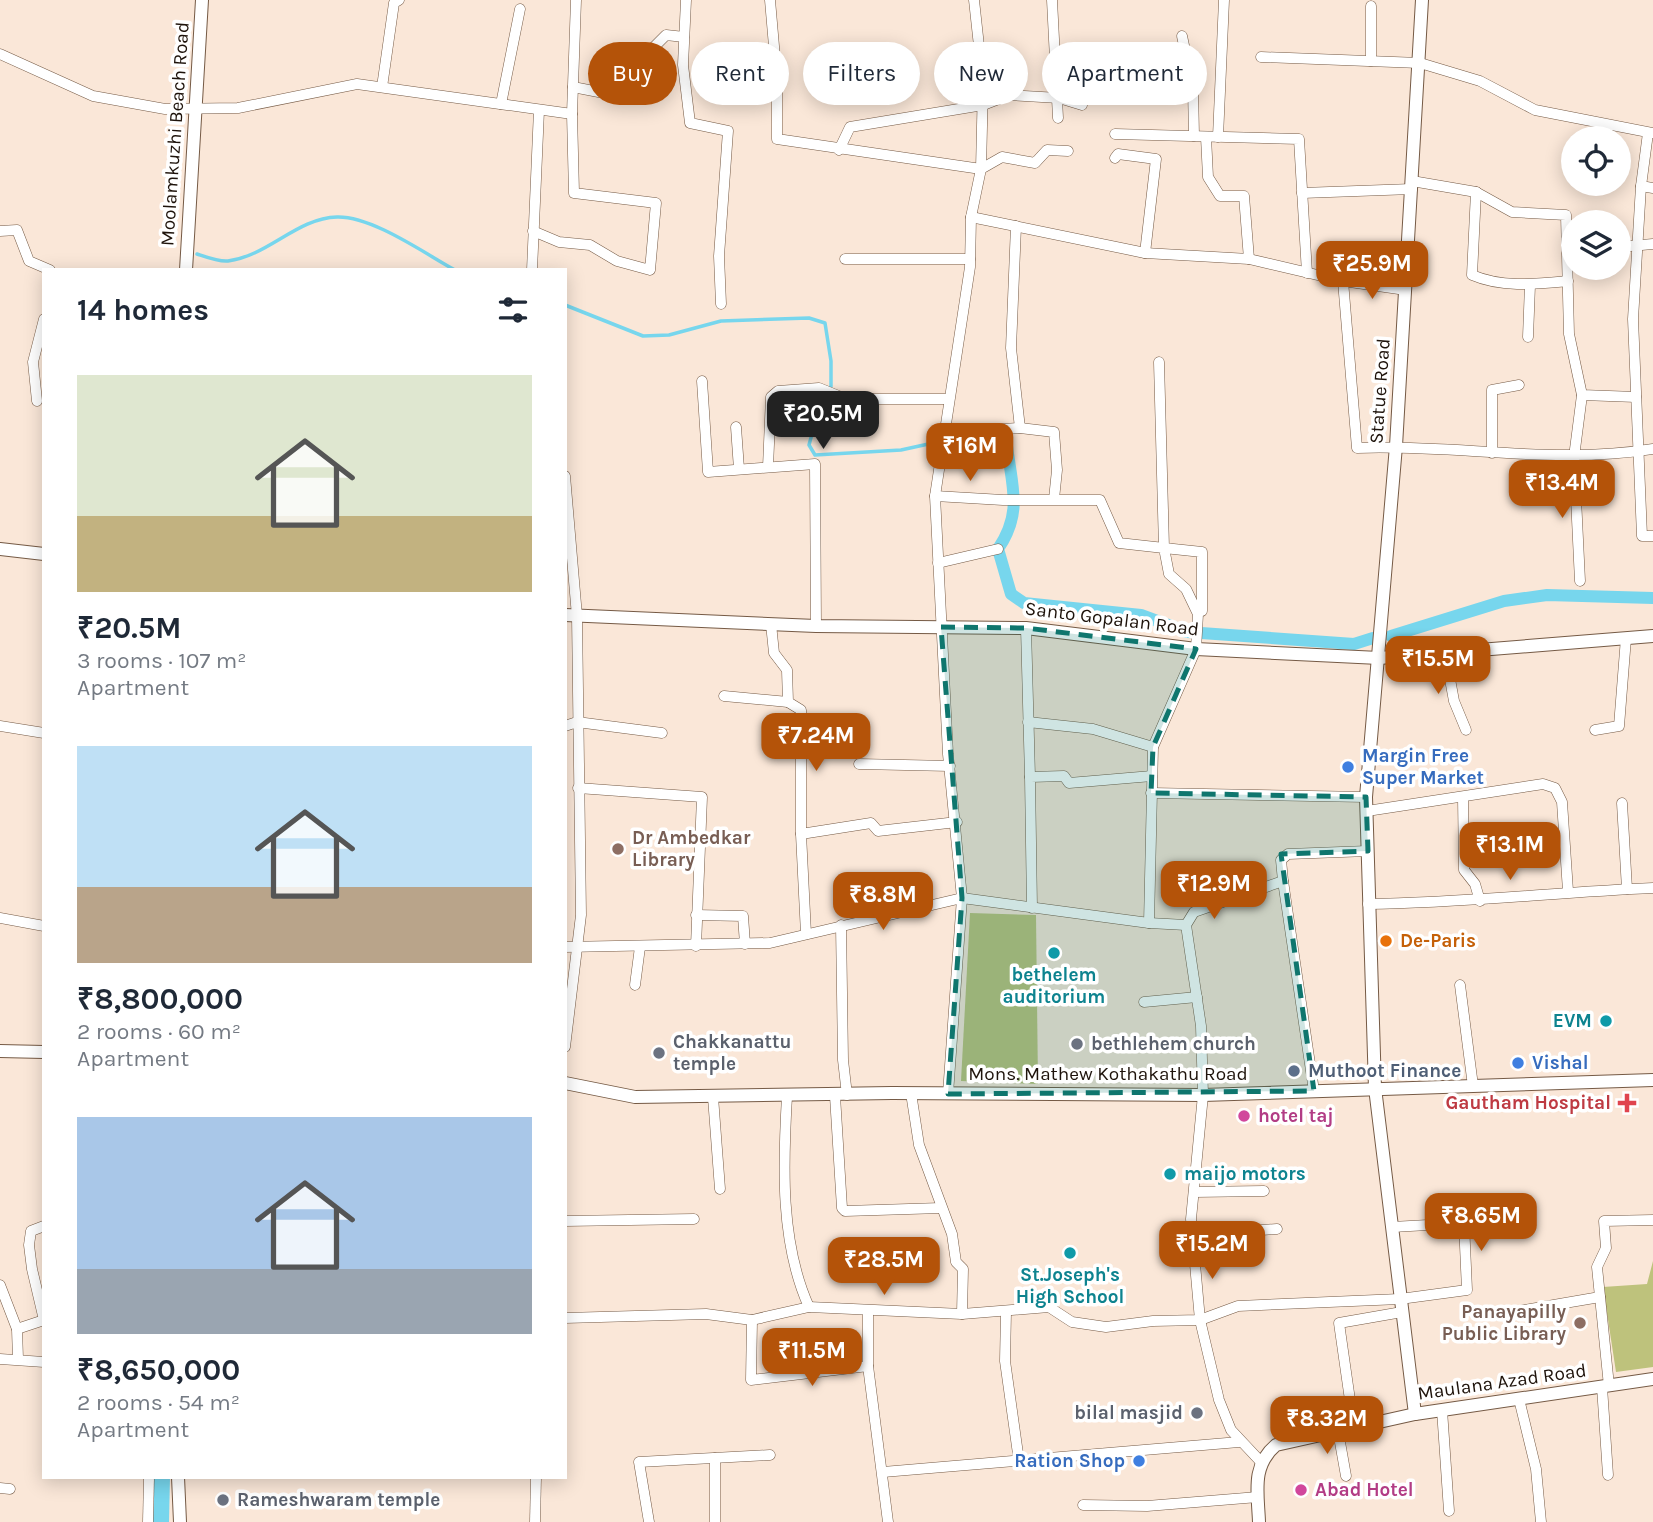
<!DOCTYPE html>
<html lang="en">
<head>
<meta charset="utf-8">
<style>
  body { margin:0; font-family:Karla,sans-serif; background:#f2f2f3; color:#1f2937; height:100vh; display:flex; flex-direction:column; font-size:26px; white-space:nowrap }
  * { box-sizing:border-box; margin:0 }
  p { font-size:23px; color:#747a83 }
  .icon { flex:none; width:38px; height:38px; fill:none; stroke:currentColor; stroke-width:2; stroke-linecap:round; stroke-linejoin:round }
  .map { position:relative; flex:1; overflow:hidden }
  .sheet { position:absolute; left:42px; top:268px; width:525px; height:1211px; display:flex; flex-direction:column; background:#fff; border-radius:0px; box-shadow:0 4px 18px #0003 }
  .sheet>* { flex:none }
  .top-card { position:absolute; left:588px; top:42px; width:665px; height:63px; display:flex; gap:14px }
  .tools { position:absolute; left:1561px; top:126px; display:grid; gap:14px }
  .tools a { display:grid; place-items:center; width:70px; height:70px; border-radius:50%; background:#fff; box-shadow:0 4px 18px #0003; font-size:35px }
  .price { position:absolute; translate:-50% -60px; padding:0 16px; border-radius:14px; background:#b45309; color:#fff; font-size:23px; line-height:46px; filter:drop-shadow(0 2px 4px #0008) }
  .price::after { content:''; position:absolute; left:50%; top:42px; width:21px; height:16px; margin-left:-10px; background:inherit; clip-path:polygon(0 0,100% 0,50% 100%) }
  .price.current { background:#222; color:#fff }
  ul { padding:0; list-style:none }
  li { display:grid; align-content:center; gap:14px; height:371px; padding:0 35px }
  li span { display:grid; place-items:center; height:217px; border-radius:0px; color:#555 }
  li>.icon { margin-inline-start:auto }
  span .icon { width:126px; height:126px; fill:#fffc; stroke-width:1 }
  li b { font-size:30px }
  h2 { display:flex; justify-content:space-between; align-items:center; height:84px; padding:0 35px; font-size:30px }
  .tag { padding:0 24px; border-radius:32px; background:#fff; box-shadow:0 4px 18px #0003; font-size:24px; line-height:63px }
  .tag.current { background:#b45309; color:#fff }
  .map>svg:first-child { display:block }
</style>
</head>
<body>
<div class="map">
<svg width="1653" height="1522" viewBox="0 0 1653 1522">
  <rect width="100%" height="100%" fill="#fae7d8"/>
  <g fill="#bec27c">
    <path d="M970,913L1036,915L1038,1084L961,1081Z"/>
    <path d="M1653,1261V1367L1616,1372L1603,1287L1647,1284Z"/>
  </g>
  <path fill="#77d6ed" d="M153,1477H170L169,1522H152Z"/>
  <g fill="none" stroke-linecap="round" stroke-linejoin="round">
    <g stroke="#77d6ed" stroke-width="3.5">
      <path d="M197,254C206,257 219,262 228,261C268,256 297,218 337,217C372,216 424,253 455,270"/>
      <path d="M565,305L643,336L669,335L721,321L809,318L825,323L831,361V386L816,419L809,445L815,455L901,450L933,443"/>
    </g>
    <g stroke="#77d6ed" stroke-width="12">
      <path d="M947,441L988,436L1007,446C1012,488 1023,512 998,549L1011,594L1024,603L1141,615L1187,632L1354,644L1373,638"/>
      <path d="M1391,636L1504,601L1547,595L1653,598"/>
    </g>
    <defs>
      <g id="street">
        <path d="M686,0L683,65L690,123L728,131L719,256L721,304"/>
        <path d="M770,0L777,81V139L981,169L1002,157L1035,163L1047,150L1068,151"/>
        <path d="M1052,0L1058,118"/>
        <path d="M1371,6V61"/>
        <path d="M1182,36L1193,88L1194,136"/>
        <path d="M0,54L93,96L165,109L238,108L357,84L572,114"/>
        <path d="M1261,57L1420,63L1480,81L1535,110L1653,133"/>
        <path d="M382,87L394,3L399,0"/>
        <path d="M573,87L614,95L623,78L666,35L684,37"/>
        <path d="M501,104L520,9"/>
        <path d="M1648,133L1641,186L1653,188"/>
        <path d="M1115,134L1299,139L1307,273"/>
        <path d="M1206,137L1208,177L1220,196H1244L1249,259"/>
        <path d="M1218,137L1224,0"/>
        <path d="M839,150L850,127L983,105L1009,95L1059,98L1082,105"/>
        <path d="M1115,158L1118,154L1156,159L1145,253"/>
        <path d="M1412,181L1476,192L1472,275C1502,288 1536,284 1568,281"/>
        <path d="M1641,186L1633,319L1642,536H1653"/>
        <path d="M1476,192L1512,212L1566,215L1569,334L1582,395L1636,397"/>
        <path d="M1302,193L1412,189"/>
        <path d="M971,217L1145,253L1249,259L1343,281L1406,290"/>
        <path d="M1016,226L1011,348L1020,428"/>
        <path d="M0,231L17,230L29,261L50,270"/>
        <path d="M533,231L559,242L590,245L617,261L650,270L656,203L574,193L572,114L576,0"/>
        <path d="M1619,247L1653,244"/>
        <path d="M845,259H970"/>
        <path d="M532,270L539,110"/>
        <path d="M1343,281L1357,448C1456,444 1554,465 1653,449"/>
        <path d="M1528,337L1530,285"/>
        <path d="M1159,362L1164,548L1202,552V611"/>
        <path d="M702,381L708,472L815,464L816,626"/>
        <path d="M37,401L33,362L44,319"/>
        <path d="M736,427L739,469"/>
        <path d="M942,433L1020,428L1054,432L1057,470L1054,499"/>
        <path d="M1492,453V390L1519,385"/>
        <path d="M768,467L771,397L778,391L819,388L846,399H948"/>
        <path d="M565,476L577,616L581,915L565,1047"/>
        <path d="M935,496L1003,500H1100L1119,543L1164,548L1169,574L1186,589L1198,614L1196,649L1153,747L1149,923"/>
        <path d="M938,563L998,549"/>
        <path d="M1580,581L1574,457L1582,395"/>
        <path d="M771,624L774,653L787,670L788,702L801,710V834L806,934"/>
        <path d="M1026,628L1030,777"/>
        <path d="M1445,652L1454,701L1466,730"/>
        <path d="M724,696L788,702"/>
        <path d="M1028,722L1093,729L1153,747"/>
        <path d="M0,726L44,733"/>
        <path d="M565,726L577,722L662,733"/>
        <path d="M1595,730L1619,726L1626,638"/>
        <path d="M859,764L950,766"/>
        <path d="M578,788L702,797L696,946"/>
        <path d="M1151,793L1366,797"/>
        <path d="M1463,797L1464,870L1475,884L1480,901"/>
        <path d="M1622,803L1627,889"/>
        <path d="M1367,811L1543,784L1555,788L1562,802L1568,891"/>
        <path d="M801,834L871,823L878,831L957,822"/>
        <path d="M1283,881L1314,1091"/>
        <path d="M1368,904C1464,903 1558,892 1653,888"/>
        <path d="M1032,908L1030,777L1064,776L1069,783L1152,776"/>
        <path d="M696,915L743,916L745,944"/>
        <path d="M0,918L44,926"/>
        <path d="M841,925L843,1060L847,1095"/>
        <path d="M565,947L770,943L962,898L1149,923L1186,925"/>
        <path d="M635,985L640,947"/>
        <path d="M1460,985L1473,1086"/>
        <path d="M1144,1002L1197,997"/>
        <path d="M911,1093L919,1145L952,1234L956,1262L963,1269L962,1314"/>
        <path d="M948,1094L962,898L948,754L935,496L970,267L971,217L981,169L983,83L974,0"/>
        <path d="M787,1096C783,1165 780,1243 809,1307"/>
        <path d="M835,1096L842,1208L845,1211L941,1208"/>
        <path d="M713,1097L720,1189"/>
        <path d="M1194,1192L1264,1191"/>
        <path d="M565,1221L694,1219"/>
        <path d="M44,1226L31,1231L29,1245L32,1269L44,1320"/>
        <path d="M1192,1235L1277,1229"/>
        <path d="M0,1285L17,1329L18,1359"/>
        <path d="M868,1312V1366L888,1522"/>
        <path d="M1006,1312L1005,1361L1019,1461"/>
        <path d="M1495,1315L1600,1297"/>
        <path d="M565,1318L706,1314L752,1320L809,1307L962,1314L1049,1307L1072,1322L1106,1327L1153,1321L1200,1320L1238,1306L1400,1299L1467,1290L1464,1223L1392,1227"/>
        <path d="M752,1320L751,1380L868,1366"/>
        <path d="M17,1329L44,1320"/>
        <path d="M0,1359L44,1362"/>
        <path d="M1609,1386L1597,1267L1606,1248L1604,1221L1653,1220"/>
        <path d="M1602,1387L1608,1475"/>
        <path d="M1519,1399L1536,1469L1541,1522"/>
        <path d="M1442,1410L1449,1511"/>
        <path d="M1354,1428L1339,1323L1402,1312"/>
        <path d="M1338,1431L1346,1476"/>
        <path d="M715,1458V1522"/>
        <path d="M1261,1462L1231,1430L1219,1400L1200,1320L1191,1219L1203,1095L1201,1026L1186,925L1194,912L1283,881L1281,860L1288,854L1368,851"/>
        <path d="M883,1472L1239,1442"/>
        <path d="M0,1488L10,1489"/>
        <path d="M1083,1505L1147,1506L1258,1497"/>
        <path d="M148,1522L149,1477"/>
        <path d="M535,1522L536,1477"/>
        <path d="M649,1522L639,1462L770,1455"/>
      </g>
      <g id="secondary">
        <path d="M186,270L202,0"/>
        <path d="M0,549L44,554"/>
        <path d="M565,615L816,626L1026,628L1196,649L1379,658L1653,636"/>
        <path d="M0,1051L44,1052"/>
        <path d="M565,1083L635,1097L892,1093L1203,1095L1653,1080"/>
        <path d="M1415,1414L1375,1088L1366,797L1396,446L1422,0"/>
        <path d="M178,1477L180,1522"/>
        <path d="M1259,1522C1258,1493 1251,1466 1276,1445L1415,1414L1653,1379"/>
      </g>
    </defs>
    <use href="#street" stroke="#755a45" stroke-width="11"/>
    <use href="#secondary" stroke="#755a45" stroke-width="14"/>
    <use href="#street" stroke="#fff" stroke-width="10"/>
    <use href="#secondary" stroke="#fff" stroke-width="12"/>
  </g>
  <path fill="#0f766e" fill-opacity="0.2" stroke="#0f766e" stroke-width="5" stroke-dasharray="14 9" stroke-linejoin="round" d="M941,627L1026,628L1196,649L1153,747L1151,793L1366,797L1368,851L1281,854L1314,1091L948,1094L962,898Z"/>
  <g fill="#3f7fe0" stroke="#fff" stroke-width="2.5">
    <circle cx="1348" cy="767" r="7"/>
    <circle cx="1518" cy="1063" r="7"/>
    <circle cx="1139" cy="1461" r="7"/>
  </g>
  <g fill="#8d6e63" stroke="#fff" stroke-width="2.5">
    <circle cx="618" cy="849" r="7"/>
    <circle cx="1580" cy="1323" r="7"/>
  </g>
  <circle fill="#e8710a" stroke="#fff" stroke-width="2.5" cx="1386" cy="941" r="7"/>
  <g fill="#0f9aa8" stroke="#fff" stroke-width="2.5">
    <circle cx="1054" cy="953" r="7"/>
    <circle cx="1606" cy="1021" r="7"/>
    <circle cx="1170" cy="1174" r="7"/>
    <circle cx="1070" cy="1253" r="7"/>
  </g>
  <g fill="#6b7280" stroke="#fff" stroke-width="2.5">
    <circle cx="1077" cy="1044" r="7"/>
    <circle cx="659" cy="1053" r="7"/>
    <circle cx="1197" cy="1413" r="7"/>
    <circle cx="223" cy="1500" r="7"/>
  </g>
  <circle fill="#5c6f8a" stroke="#fff" stroke-width="2.5" cx="1294" cy="1071" r="7"/>
  <path fill="#e0444e" stroke="#fff" stroke-width="2.5" d="M1623.5 1092.5h7v7h7v7h-7v7h-7v-7h-7v-7h7z"/>
  <g fill="#d1479c" stroke="#fff" stroke-width="2.5">
    <circle cx="1244" cy="1116" r="7"/>
    <circle cx="1301" cy="1490" r="7"/>
  </g>
  <g text-anchor="middle" dominant-baseline="central" stroke-width="7" stroke-linejoin="round" paint-order="stroke">
    <g font-size="19" fill="#1e130b" stroke="#fff">
      <text transform="translate(175 134) rotate(-86)">Moolamkuzhi Beach Road</text>
      <text transform="translate(1380 391) rotate(-86)">Statue Road</text>
      <text transform="translate(1112 619) rotate(7)">Santo Gopalan Road</text>
      <text x="1108" y="1074">Mons. Mathew Kothakathu Road</text>
      <text transform="translate(1502 1382) rotate(-8)">Maulana Azad Road</text>
    </g>
    <g font-size="19" font-weight="bold" fill="#366cbe" stroke="#fff" text-anchor="start">
      <text x="1362" y="756">Margin Free<tspan x="1362" dy="22">Super Market</tspan></text>
      <text x="1532" y="1063">Vishal</text>
      <text x="1125" y="1461" text-anchor="end">Ration Shop</text>
    </g>
    <g font-size="19" font-weight="bold" fill="#785e54" stroke="#fff" text-anchor="start">
      <text x="632" y="838">Dr Ambedkar<tspan x="632" dy="22">Library</tspan></text>
      <text x="1566" y="1312" text-anchor="end">Panayapilly<tspan x="1566" dy="22">Public Library</tspan></text>
    </g>
    <g font-size="19" font-weight="bold" fill="#c56008" stroke="#fff" text-anchor="start">
      <text x="1400" y="941">De-Paris</text>
    </g>
    <g font-size="19" font-weight="bold" fill="#0d838f" stroke="#fff">
      <text x="1054" y="975">bethelem<tspan x="1054" dy="22">auditorium</tspan></text>
      <text x="1592" y="1021" text-anchor="end">EVM</text>
      <text x="1184" y="1174" text-anchor="start">maijo motors</text>
      <text x="1070" y="1275">St.Joseph's<tspan x="1070" dy="22">High School</tspan></text>
    </g>
    <g font-size="19" font-weight="bold" fill="#5b616d" stroke="#fff" text-anchor="start">
      <text x="673" y="1042">Chakkanattu<tspan x="673" dy="22">temple</tspan></text>
      <text x="1091" y="1044">bethlehem church</text>
      <text x="1183" y="1413" text-anchor="end">bilal masjid</text>
      <text x="237" y="1500">Rameshwaram temple</text>
    </g>
    <g font-size="19" font-weight="bold" fill="#4e5e75" stroke="#fff" text-anchor="start">
      <text x="1308" y="1071">Muthoot Finance</text>
    </g>
    <g font-size="19" font-weight="bold" fill="#be3a42" stroke="#fff" text-anchor="end">
      <text x="1611" y="1103">Gautham Hospital</text>
    </g>
    <g font-size="19" font-weight="bold" fill="#b23c85" stroke="#fff" text-anchor="start">
      <text x="1258" y="1116">hotel taj</text>
      <text x="1315" y="1490">Abad Hotel</text>
    </g>
  </g>
</svg>
<div class="tools">
<a><svg class="icon" aria-label="locate" viewBox="0 0 24 24"><circle cx="12" cy="12" r="6"/><path d="M12 2v4M12 18v4M2 12h4M18 12h4"/></svg></a>
<a><svg class="icon" aria-label="layers" viewBox="0 0 24 24"><path d="M12 4l9 5-9 5-9-5zM3 14l9 5 9-5"/></svg></a>
</div>
<b class="price" style="left:1372px;top:301px">₹25.9M</b>
<b class="price current" style="left:823px;top:451px">₹20.5M</b>
<b class="price" style="left:970px;top:483px">₹16M</b>
<b class="price" style="left:1562px;top:520px">₹13.4M</b>
<b class="price" style="left:1438px;top:696px">₹15.5M</b>
<b class="price" style="left:816px;top:773px">₹7.24M</b>
<b class="price" style="left:1510px;top:882px">₹13.1M</b>
<b class="price" style="left:1214px;top:921px">₹12.9M</b>
<b class="price" style="left:883px;top:932px">₹8.8M</b>
<b class="price" style="left:1481px;top:1253px">₹8.65M</b>
<b class="price" style="left:1212px;top:1281px">₹15.2M</b>
<b class="price" style="left:884px;top:1297px">₹28.5M</b>
<b class="price" style="left:812px;top:1388px">₹11.5M</b>
<b class="price" style="left:1327px;top:1456px">₹8.32M</b>
<div class="top-card">
<a class="tag current">Buy</a>
<a class="tag">Rent</a>
<a class="tag">Filters</a>
<a class="tag">New</a>
<a class="tag">Apartment</a>
</div>
<section class="sheet">
<h2>14 homes<svg class="icon" aria-label="filters" viewBox="0 0 24 24"><path d="M4 7h16M4 17h16"/><circle cx="9" cy="7" r="2"/><circle cx="15" cy="17" r="2"/></svg></h2>
<ul>
<li><span style="background:linear-gradient(#dfe7d0 65%,#c2b280 0)"><svg class="icon" aria-label="home" viewBox="0 0 24 24"><path d="M3 11l9-7 9 7M6 9v11h12V9"/></svg></span><div><b>₹20.5M</b><p>3 rooms · 107 m²</p><p>Apartment</p></div></li>
<li><span style="background:linear-gradient(#bfe0f5 65%,#b9a48a 0)"><svg class="icon" aria-label="home" viewBox="0 0 24 24"><path d="M3 11l9-7 9 7M6 9v11h12V9"/></svg></span><div><b>₹8,800,000</b><p>2 rooms · 60 m²</p><p>Apartment</p></div></li>
<li><span style="background:linear-gradient(#a9c7e8 70%,#9aa5b1 0)"><svg class="icon" aria-label="home" viewBox="0 0 24 24"><path d="M3 11l9-7 9 7M6 9v11h12V9"/></svg></span><div><b>₹8,650,000</b><p>2 rooms · 54 m²</p><p>Apartment</p></div></li>
</ul>
</section>
</div>
</body>
</html>
